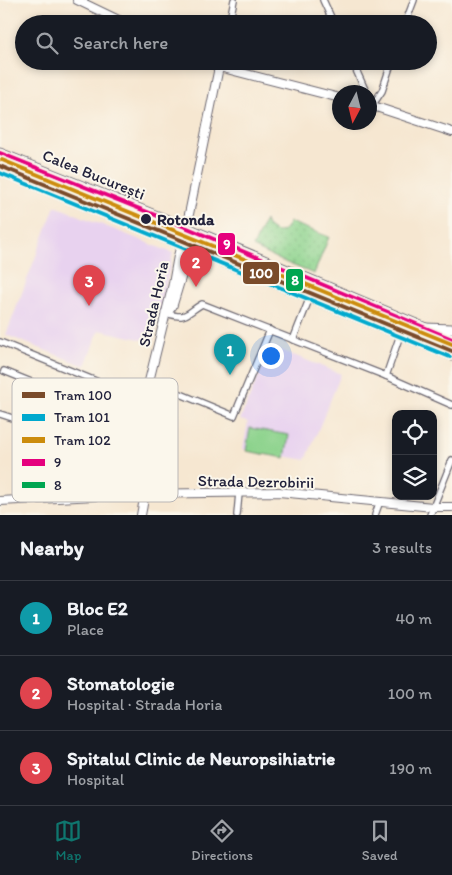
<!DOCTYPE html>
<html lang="en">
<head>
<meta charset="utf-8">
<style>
  body { margin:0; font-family:Itim,sans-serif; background:#20242c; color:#f1f3f6 }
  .controls { position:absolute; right:15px; bottom:15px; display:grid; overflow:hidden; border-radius:10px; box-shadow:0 2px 8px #0003 }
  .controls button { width:45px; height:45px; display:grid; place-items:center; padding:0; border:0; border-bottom:1px solid #363941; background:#171b24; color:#f1f3f6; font:25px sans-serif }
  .compass { position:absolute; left:332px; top:85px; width:45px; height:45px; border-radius:50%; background:#171b24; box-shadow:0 2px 8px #0003; rotate:187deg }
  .you { position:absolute; left:270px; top:355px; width:18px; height:18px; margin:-12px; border:4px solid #fff; border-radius:50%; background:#1a73e8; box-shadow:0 0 0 8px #1a73e833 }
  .badge { display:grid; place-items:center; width:32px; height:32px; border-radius:50%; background:#0f766e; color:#fff; font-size:16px; font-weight:700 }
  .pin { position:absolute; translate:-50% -41px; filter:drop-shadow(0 1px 2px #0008) }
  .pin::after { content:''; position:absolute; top:26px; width:18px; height:15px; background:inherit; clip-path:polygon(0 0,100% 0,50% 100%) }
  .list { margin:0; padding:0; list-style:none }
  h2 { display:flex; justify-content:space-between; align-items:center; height:65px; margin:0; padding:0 20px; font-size:21px }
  h2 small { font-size:16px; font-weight:400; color:#9ea1a6 }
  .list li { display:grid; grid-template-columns:32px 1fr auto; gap:15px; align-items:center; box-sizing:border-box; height:75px; padding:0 20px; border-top:1px solid #363941 }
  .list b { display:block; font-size:19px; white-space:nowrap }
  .list p { margin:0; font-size:16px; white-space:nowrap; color:#9ea1a6 }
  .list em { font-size:16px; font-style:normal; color:#9ea1a6 }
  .icon { flex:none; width:28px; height:28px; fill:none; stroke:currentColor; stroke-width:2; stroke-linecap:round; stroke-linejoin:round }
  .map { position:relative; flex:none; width:452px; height:515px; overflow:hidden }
  .search { position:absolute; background:#171b24; box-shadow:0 2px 8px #0003; left:15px; right:15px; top:15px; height:55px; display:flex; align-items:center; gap:12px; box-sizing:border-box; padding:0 18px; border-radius:28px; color:#9ea1a6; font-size:19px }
  .sheet { height:290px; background:#171b24 }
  nav { display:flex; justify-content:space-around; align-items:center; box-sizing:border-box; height:70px; border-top:1px solid #363941; background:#171b24; font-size:14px; color:#9ea1a6 }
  nav a { display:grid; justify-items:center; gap:2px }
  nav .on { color:#0f766e }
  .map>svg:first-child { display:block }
</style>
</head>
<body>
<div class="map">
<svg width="452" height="515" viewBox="0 0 452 515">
  <defs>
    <pattern id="grass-tufts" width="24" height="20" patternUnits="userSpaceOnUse" patternTransform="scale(1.25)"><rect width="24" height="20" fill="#8dd38d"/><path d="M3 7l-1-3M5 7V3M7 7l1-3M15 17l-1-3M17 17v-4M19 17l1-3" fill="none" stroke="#79b57b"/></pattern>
    <pattern id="park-dots" width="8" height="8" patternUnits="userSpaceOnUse" patternTransform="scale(1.25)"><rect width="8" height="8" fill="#8dd38d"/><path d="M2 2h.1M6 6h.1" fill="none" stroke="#79b57b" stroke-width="1.8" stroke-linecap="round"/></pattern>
  </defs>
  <rect width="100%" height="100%" fill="#fbf7ec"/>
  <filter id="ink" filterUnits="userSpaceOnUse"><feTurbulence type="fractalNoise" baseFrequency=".02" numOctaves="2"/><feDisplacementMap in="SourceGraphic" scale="10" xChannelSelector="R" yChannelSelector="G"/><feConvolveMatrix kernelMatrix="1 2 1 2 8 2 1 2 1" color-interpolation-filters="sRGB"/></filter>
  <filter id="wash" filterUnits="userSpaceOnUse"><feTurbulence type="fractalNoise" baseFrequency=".0096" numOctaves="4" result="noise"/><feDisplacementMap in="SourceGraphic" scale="20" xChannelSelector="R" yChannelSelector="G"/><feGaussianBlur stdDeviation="1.12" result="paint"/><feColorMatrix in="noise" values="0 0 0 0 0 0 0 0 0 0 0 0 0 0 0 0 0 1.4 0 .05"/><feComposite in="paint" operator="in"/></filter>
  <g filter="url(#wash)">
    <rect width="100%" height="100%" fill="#f6e7d1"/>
    <g fill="#e8d2ef">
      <polygon points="55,206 173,253 153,342 99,330 85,366 6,335"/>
      <polygon points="271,346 341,374 306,460 243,449 248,422 240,420"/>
    </g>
    <g fill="url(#grass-tufts)" stroke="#587a64">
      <polygon points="0,160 163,226 161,230 0,164"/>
      <polygon points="200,242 381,316 380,320 199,245"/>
    </g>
    <path fill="url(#park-dots)" stroke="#587a64" d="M265,220L267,226C277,235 283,234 290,222L329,237L314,274L282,261L253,247Z"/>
    <polygon fill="#8dd38d" stroke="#587a64" points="250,428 289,435 285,458 246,451"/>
  </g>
  <g filter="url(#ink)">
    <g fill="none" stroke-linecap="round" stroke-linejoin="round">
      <g stroke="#6c6770" stroke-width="8">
        <g id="minor">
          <polyline points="323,0 334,24"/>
          <polyline points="229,24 234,0"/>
          <polyline points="405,24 414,0"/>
          <polyline points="352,61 366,92"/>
          <polyline points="372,106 382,91 392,61"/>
          <path d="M166,313C187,320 185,314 202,304L386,376L452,405"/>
          <polyline points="293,340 310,297"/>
          <polyline points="0,342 145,401"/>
          <polyline points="4,371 103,411 117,410 145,401"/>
          <polyline points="386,376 400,335"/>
          <polyline points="149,381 234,416 270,330"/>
          <polyline points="0,414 28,423"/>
          <polyline points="60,498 66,459 87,446 103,411"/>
          <polyline points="237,515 239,493"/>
          <polyline points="375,515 380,501"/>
          <polyline points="430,515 452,460"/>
        </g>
      </g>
      <g stroke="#6c6770" stroke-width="10">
        <g id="tertiary">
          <polyline points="77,0 127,24"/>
          <polyline points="206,61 219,67 340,98"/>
          <polyline points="370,105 452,132"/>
          <polyline points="0,501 134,494 279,492 433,507 452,507"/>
          <path d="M141,515C144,500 147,485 143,470C141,459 134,450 135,438L173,284L178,256L188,219L219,67"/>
        </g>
      </g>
      <g stroke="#6c6770" stroke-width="11">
        <g id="secondary">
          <polyline points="0,153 185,227 452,339"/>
          <polyline points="0,171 452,356"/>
          <polyline points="166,313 172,306 185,263 190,258 206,256"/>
          <polyline points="400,335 425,328 452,329"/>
        </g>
      </g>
      <use href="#minor" stroke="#fff" stroke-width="5.5"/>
      <use href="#tertiary" stroke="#fff" stroke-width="8"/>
      <use href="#secondary" stroke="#fff" stroke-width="9"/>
      <g stroke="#fbf7ec" stroke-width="8">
        <polyline id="bus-1" points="0,153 185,227 452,339"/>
      </g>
      <g stroke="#fbf7ec" stroke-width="8">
        <polyline id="bus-2" points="0,160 183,233 450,345"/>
      </g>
      <use href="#bus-1" stroke="#e5007d" stroke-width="4"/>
      <use href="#bus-2" stroke="#00a651" stroke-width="4"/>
      <g stroke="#fbf7ec" stroke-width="8">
        <polyline id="tram-1" points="0,166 452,351"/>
      </g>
      <g stroke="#fbf7ec" stroke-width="8">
        <polyline id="tram-2" points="0,173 450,357"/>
      </g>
      <g stroke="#fbf7ec" stroke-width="8">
        <polyline id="tram-3" points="2,160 452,344"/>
      </g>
      <use href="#tram-1" stroke="#7a4b2a" stroke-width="4"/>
      <use href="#tram-2" stroke="#00a9ce" stroke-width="4"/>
      <use href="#tram-3" stroke="#cc8c0c" stroke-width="4"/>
    </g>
  </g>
  <circle fill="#22223b" stroke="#fbf7ec" stroke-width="2" cx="146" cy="219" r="6"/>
  <g text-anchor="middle" stroke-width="4" stroke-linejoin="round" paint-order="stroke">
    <g font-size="16" fill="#22223b" stroke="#fbf7ec">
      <text transform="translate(94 174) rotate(22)" y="6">Calea București</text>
      <text transform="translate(153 304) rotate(-77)" y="6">Strada Horia</text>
      <text transform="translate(256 481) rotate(1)" y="6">Strada Dezrobirii</text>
    </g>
    <g font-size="16" font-weight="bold" fill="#22223b" stroke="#fbf7ec" text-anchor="start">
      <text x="157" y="225">Rotonda</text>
    </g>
  </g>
  <rect x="12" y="378" width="166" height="124" rx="8" fill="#fbf7ec" stroke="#bab7b7" stroke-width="1"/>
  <rect x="22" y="392" width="23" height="6" fill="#7a4b2a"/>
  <rect x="22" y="414" width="23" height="7" fill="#00a9ce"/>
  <rect x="22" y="437" width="23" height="6" fill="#cc8c0c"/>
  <rect x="22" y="459" width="23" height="7" fill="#e5007d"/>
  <rect x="22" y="482" width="23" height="6" fill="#00a651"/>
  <g font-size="14" fill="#22223b">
    <text x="54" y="400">Tram 100</text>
    <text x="54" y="422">Tram 101</text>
    <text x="54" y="445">Tram 102</text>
    <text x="54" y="467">9</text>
    <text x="54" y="490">8</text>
  </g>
  <g stroke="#fbf7ec" stroke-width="2">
    <rect x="217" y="232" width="19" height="24" rx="5" fill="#e5007d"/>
    <rect x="242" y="261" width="38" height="24" rx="5" fill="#7a4b2a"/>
    <rect x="285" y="268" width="19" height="24" rx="5" fill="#00a651"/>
  </g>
  <g font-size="14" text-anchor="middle" font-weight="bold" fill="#fff">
    <text x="227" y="249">9</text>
    <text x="261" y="278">100</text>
    <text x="295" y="285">8</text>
  </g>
</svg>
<div class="controls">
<button><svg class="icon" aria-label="locate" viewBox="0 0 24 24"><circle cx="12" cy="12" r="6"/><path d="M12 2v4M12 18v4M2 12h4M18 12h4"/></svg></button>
<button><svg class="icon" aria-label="layers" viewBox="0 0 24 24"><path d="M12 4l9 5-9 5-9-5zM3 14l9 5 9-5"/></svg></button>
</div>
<svg class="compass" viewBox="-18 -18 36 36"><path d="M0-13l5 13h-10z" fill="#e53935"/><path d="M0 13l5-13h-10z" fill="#9ea1a6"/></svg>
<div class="you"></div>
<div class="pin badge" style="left:230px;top:375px;background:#0f9aa8">1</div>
<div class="pin badge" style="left:196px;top:287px;background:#e0444e">2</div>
<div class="pin badge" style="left:89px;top:306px;background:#e0444e">3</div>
<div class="search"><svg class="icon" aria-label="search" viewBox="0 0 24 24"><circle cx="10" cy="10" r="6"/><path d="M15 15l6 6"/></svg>Search here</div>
</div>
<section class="sheet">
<h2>Nearby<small>3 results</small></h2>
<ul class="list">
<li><span class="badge" style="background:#0f9aa8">1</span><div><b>Bloc E2</b><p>Place</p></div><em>40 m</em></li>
<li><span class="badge" style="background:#e0444e">2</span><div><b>Stomatologie</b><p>Hospital · Strada Horia</p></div><em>100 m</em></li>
<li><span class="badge" style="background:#e0444e">3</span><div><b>Spitalul Clinic de Neuropsihiatrie</b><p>Hospital</p></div><em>190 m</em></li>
</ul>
</section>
<nav>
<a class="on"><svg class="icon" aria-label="map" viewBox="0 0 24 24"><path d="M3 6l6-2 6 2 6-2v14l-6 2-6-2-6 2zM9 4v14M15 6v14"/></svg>Map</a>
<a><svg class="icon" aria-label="directions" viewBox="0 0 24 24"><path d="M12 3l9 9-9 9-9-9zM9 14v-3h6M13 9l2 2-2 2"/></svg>Directions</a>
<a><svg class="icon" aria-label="saved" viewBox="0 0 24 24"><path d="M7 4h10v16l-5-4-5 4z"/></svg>Saved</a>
</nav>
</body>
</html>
